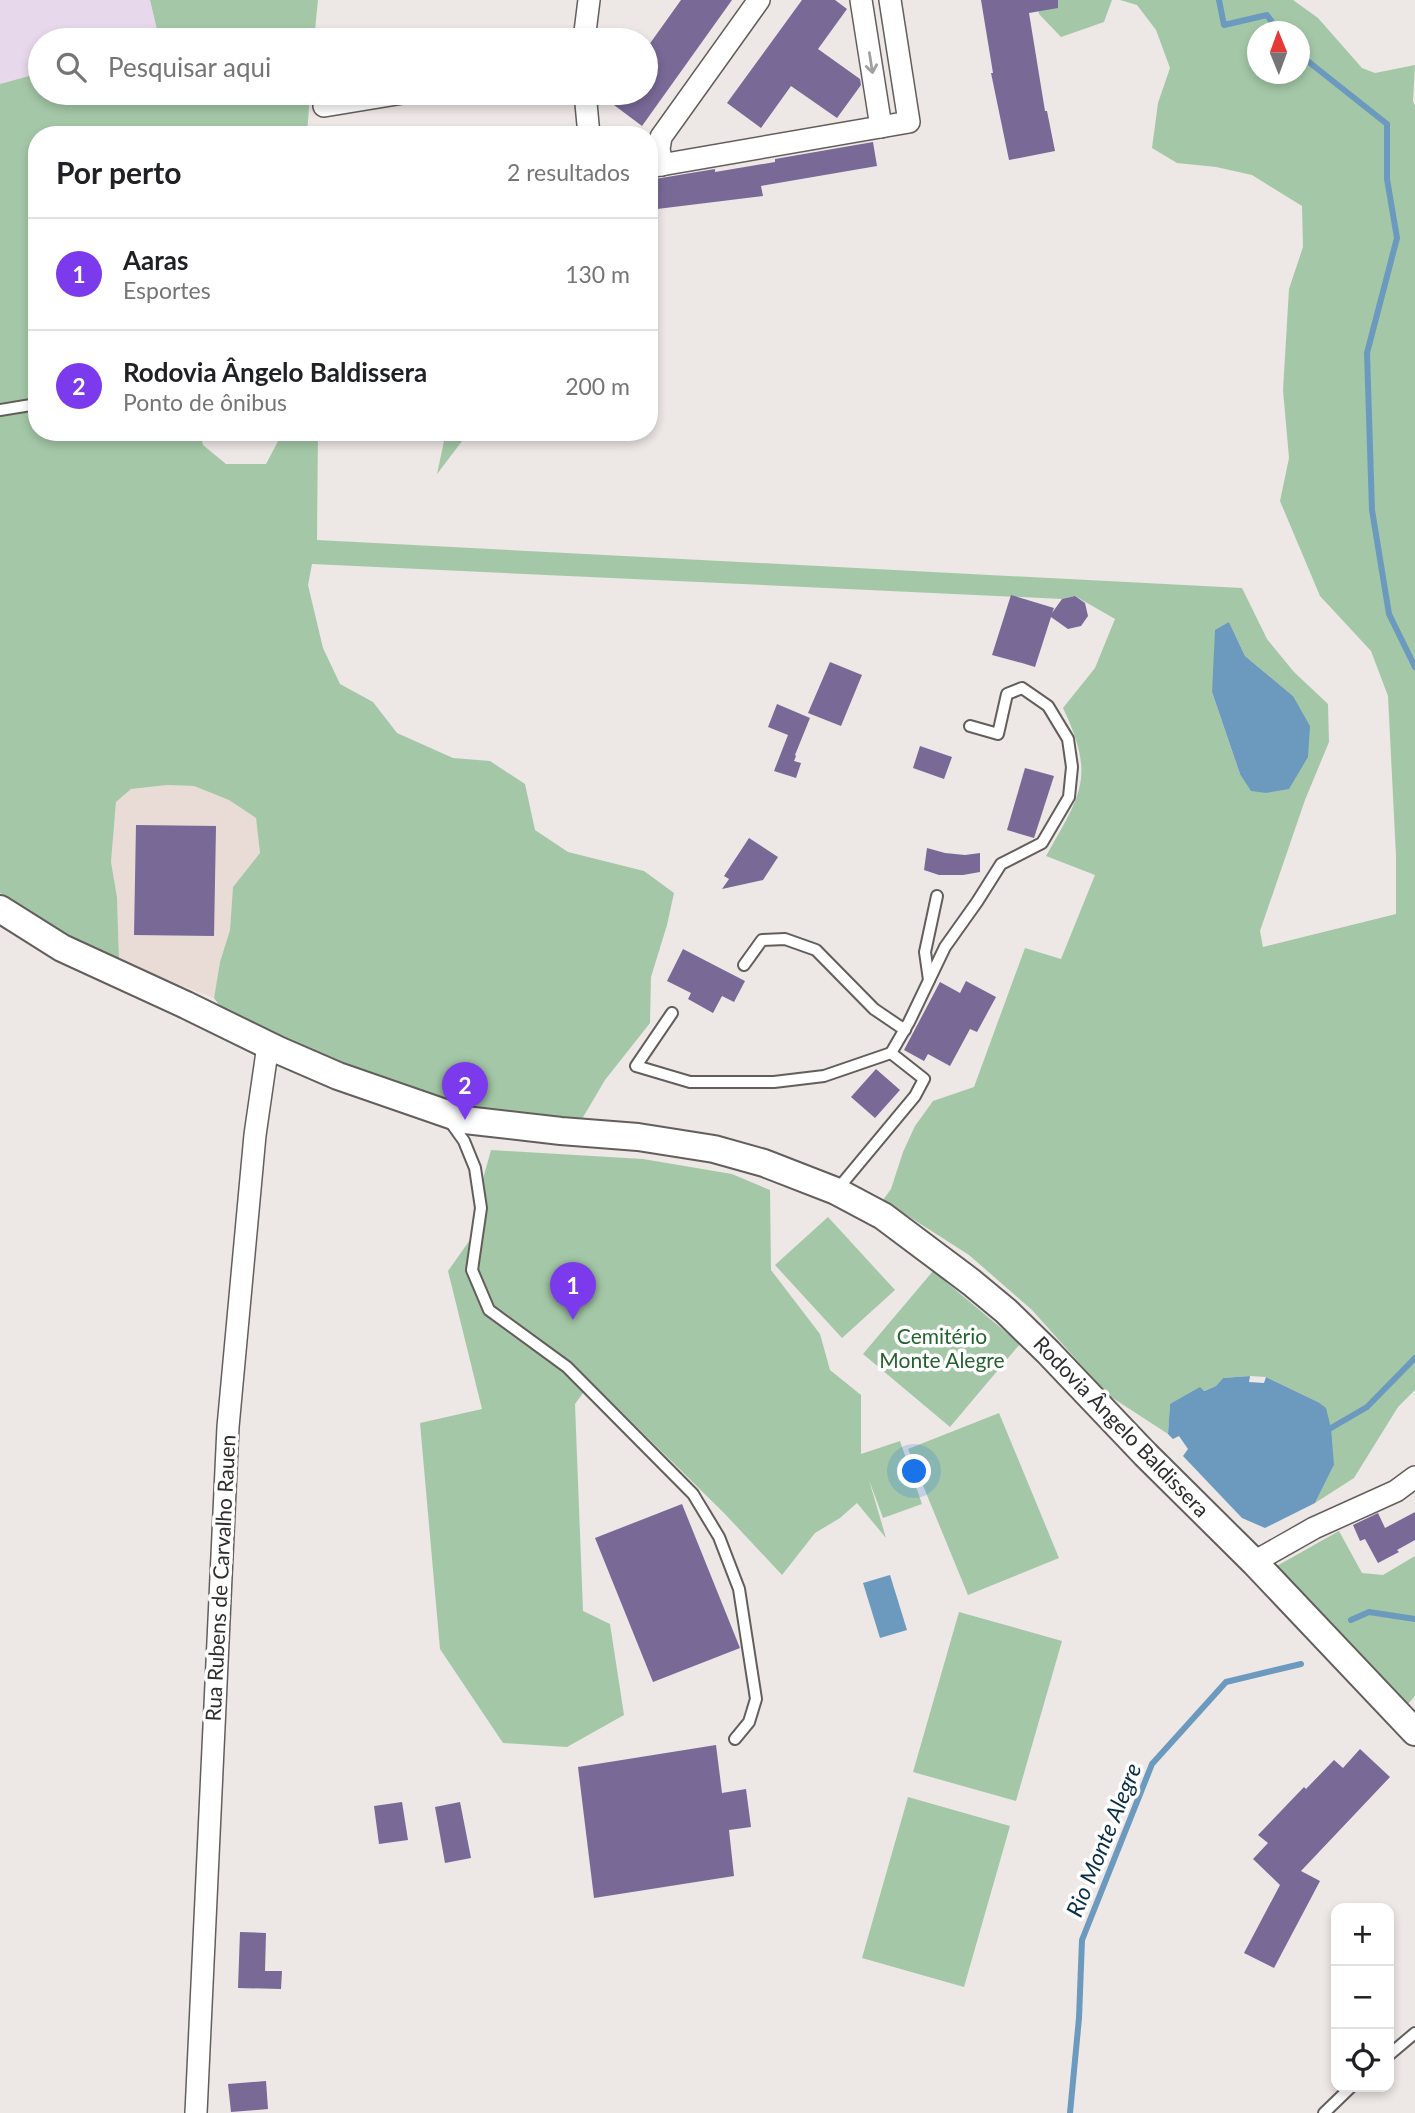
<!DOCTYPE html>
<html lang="pt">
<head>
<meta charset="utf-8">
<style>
  body { margin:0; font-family:Lato,sans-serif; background:#f6f6f6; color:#202124 }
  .controls { position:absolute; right:21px; bottom:21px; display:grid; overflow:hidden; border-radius:14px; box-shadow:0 4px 10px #0003 }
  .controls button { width:63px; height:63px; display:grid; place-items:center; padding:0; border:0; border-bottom:2px solid #e0e0e0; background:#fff; color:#202124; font:35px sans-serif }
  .compass { position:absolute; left:1247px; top:21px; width:63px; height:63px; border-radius:50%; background:#fff; box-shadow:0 4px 10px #0003; rotate:359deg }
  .you { position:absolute; left:915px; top:1472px; width:24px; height:24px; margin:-18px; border:5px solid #fff; border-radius:50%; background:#1a73e8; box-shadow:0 0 0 10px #1a73e833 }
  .badge { display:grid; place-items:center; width:46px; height:46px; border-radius:50%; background:#7c3aed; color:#fff; font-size:23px; font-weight:700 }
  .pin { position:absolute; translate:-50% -58px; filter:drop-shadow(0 2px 4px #0008) }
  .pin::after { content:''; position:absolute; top:37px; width:24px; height:21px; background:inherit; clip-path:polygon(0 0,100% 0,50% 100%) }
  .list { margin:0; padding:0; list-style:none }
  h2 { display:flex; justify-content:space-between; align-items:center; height:91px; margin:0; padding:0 28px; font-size:30px }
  h2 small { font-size:23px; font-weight:400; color:#757577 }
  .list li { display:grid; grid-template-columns:46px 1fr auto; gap:21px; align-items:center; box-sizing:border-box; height:112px; padding:0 28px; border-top:2px solid #e0e0e0 }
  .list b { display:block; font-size:26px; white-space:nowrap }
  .list p { margin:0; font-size:23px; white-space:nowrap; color:#757577 }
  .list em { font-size:23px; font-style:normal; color:#757577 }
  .icon { flex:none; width:38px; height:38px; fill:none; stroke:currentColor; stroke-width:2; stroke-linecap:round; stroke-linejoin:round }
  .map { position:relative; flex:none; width:1415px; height:2113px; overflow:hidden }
  .search { position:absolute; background:#fff; box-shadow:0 4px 10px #0003; left:28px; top:28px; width:630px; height:77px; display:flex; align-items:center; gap:18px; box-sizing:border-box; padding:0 24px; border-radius:38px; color:#757577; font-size:26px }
  .panel { position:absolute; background:#fff; box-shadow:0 4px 10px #0003; left:28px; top:126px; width:630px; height:315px; border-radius:28px }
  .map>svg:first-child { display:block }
</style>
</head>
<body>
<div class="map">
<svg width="1415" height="2113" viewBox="0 0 1415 2113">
  <rect width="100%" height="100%" fill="#ede7e5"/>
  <polygon fill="#e9dbd5" points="167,785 194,786 229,800 256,818 260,853 233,887 230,930 220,962 214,998 119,961 117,897 111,862 116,802 131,789"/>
  <polygon fill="#e8d8eb" points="0,0 150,0 159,39 153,40 40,40 40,73 0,84"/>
  <g fill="#a4c8a7" fill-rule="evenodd">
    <polygon points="150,0 318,0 314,40 153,40 159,38"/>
    <polygon points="1037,0 1112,0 1104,22 1061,37 1039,14"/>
    <path d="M1120,0H1293L1318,18L1362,68L1375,73L1415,65L1413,101L1415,106V1390L1398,1407L1354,1478L1315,1503L1334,1465L1318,1402L1266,1377L1250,1376L1223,1378L1216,1386L1170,1404L1168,1434L1108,1395L1032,1310L969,1255L883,1200L891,1189L903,1152L915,1126L933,1101L974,1087L1025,948L1061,959L1095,875L1046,856C1081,794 1096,777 1063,708L1095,668L1115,619L1075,596L1062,599L312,564L308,585L323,648L340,684L373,702L397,733L453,758L490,761L525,784L535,830L568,852L644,871L674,893L667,925L651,977L650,1023L605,1080L582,1119L565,1120L466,1106L432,1096L323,1059L223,1010L214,998L220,962L230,930L233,887L260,853L256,818L229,800L194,786L167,785L131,789L116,802L111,862L117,897L119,961L101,955L0,893V84L40,73V93H310L307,135H37V432H200L203,445L226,464H266L283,432H318L317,540L1242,588L1267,639L1294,672L1328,704L1329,742L1305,800L1260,931L1263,947L1396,914V856L1388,696L1371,651L1320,596L1280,501L1289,458L1283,390L1289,289L1303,247L1302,206L1252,175L1216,167L1177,163L1152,148L1158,103L1170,68L1156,30L1137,5ZM1258,32H1300V74H1258ZM1229,622L1245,656L1293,696L1240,774L1212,692L1215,664Z"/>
    <polygon points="446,432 469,432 437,474"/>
    <polygon points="491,1150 643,1159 732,1174 770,1190 771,1270 820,1334 830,1370 861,1395 861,1454 900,1441 922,1504 883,1518 869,1480 886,1538 857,1503 840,1518 815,1533 782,1575 724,1513 591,1382 575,1404 583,1611 610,1624 624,1715 567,1747 503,1743 440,1649 420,1423 482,1409 448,1271 472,1237 476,1204"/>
    <polygon points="828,1217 895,1290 842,1338 775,1265"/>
    <polygon points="933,1271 1020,1344 950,1427 863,1354"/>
    <polygon points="999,1413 1059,1558 968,1595 908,1449"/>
    <polygon points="1339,1531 1362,1573 1383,1575 1415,1556 1415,1696 1406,1706 1275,1567"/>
    <polygon points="959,1612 1062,1641 1016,1801 913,1772"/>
    <polygon points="908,1797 1010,1826 964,1987 862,1958"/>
  </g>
  <g fill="#6c9abe">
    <polygon points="1229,622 1245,656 1293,696 1310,726 1308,757 1289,789 1266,793 1251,791 1240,774 1212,692 1215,630"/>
    <polygon points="1250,1376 1249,1382 1264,1383 1266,1377 1318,1402 1326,1408 1331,1428 1334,1465 1315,1503 1265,1528 1242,1518 1183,1456 1188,1449 1179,1436 1173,1439 1168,1434 1170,1404 1200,1387 1204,1391 1216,1386 1223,1378"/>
    <polygon points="890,1575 907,1630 880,1638 863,1583"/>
  </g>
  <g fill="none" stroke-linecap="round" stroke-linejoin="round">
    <g stroke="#6c9abe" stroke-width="6">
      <polyline points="1219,0 1224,25 1267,15 1279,32"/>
      <polyline points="1300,55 1387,124 1387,179 1397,238 1367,353 1372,510 1389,614 1415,667"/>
      <polyline points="1331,1428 1367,1407 1415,1358"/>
      <polyline points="1351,1620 1369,1612 1415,1619"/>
      <polyline points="1070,2113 1079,2018 1082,1940 1152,1764 1226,1682 1301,1664"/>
    </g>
  </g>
  <g fill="#786997">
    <polygon points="681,0 732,0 642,126 598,93 646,93 646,49"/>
    <polygon points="802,0 835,0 847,9 818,49 860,79 861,85 837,118 791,86 761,128 727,103"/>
    <polygon points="981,0 1058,0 1058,8 1029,13 1045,111 1047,111 1055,151 1009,160 991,73 993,73"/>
    <polygon points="873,142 877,166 761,186 763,196 649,210 649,180 715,169 715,172 775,162 775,159"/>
    <polygon points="1011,595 1054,608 1052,613 1062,599 1075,596 1085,603 1088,616 1081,626 1068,629 1051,617 1035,667 1022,663 992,655"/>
    <polygon points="830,662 862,675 841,726 808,713"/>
    <polygon points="777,704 810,718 795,755 796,756 794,761 801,763 796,778 774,771 788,735 768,727"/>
    <polygon points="920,746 952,757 944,779 913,768"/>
    <polygon points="1025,768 1054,776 1034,838 1007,830"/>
    <polygon points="136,825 216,826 214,936 134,935"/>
    <polygon points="749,838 778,857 763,880 722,889 729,879 724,876"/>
    <polygon points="927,848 945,853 965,855 980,853 980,872 963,875 939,875 924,870"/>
    <polygon points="683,949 745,981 734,1002 722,996 713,1013 688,999 691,993 667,981"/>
    <polygon points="966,981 996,997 977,1032 970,1029 950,1066 928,1054 924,1061 904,1050 940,982 960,993"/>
    <polygon points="876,1069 900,1090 875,1118 851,1097"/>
    <polygon points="682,1504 740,1648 653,1682 595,1538"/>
    <polygon points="1415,1512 1415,1540 1397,1550 1399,1552 1378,1563 1365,1539 1360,1541 1353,1525 1378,1513 1385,1528"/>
    <polygon points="716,1745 722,1793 746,1789 751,1827 729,1830 734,1876 594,1898 578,1767"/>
    <polygon points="1360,1749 1390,1777 1301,1871 1320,1881 1274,1968 1244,1953 1280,1885 1253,1859 1268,1843 1258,1835 1304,1787 1306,1789 1334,1760 1343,1768"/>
    <polygon points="402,1802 408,1840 379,1844 374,1806"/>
    <polygon points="460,1802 471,1858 445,1863 435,1807"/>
    <polygon points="240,1932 266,1933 265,1971 282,1971 281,1989 238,1988"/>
    <polygon points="266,2081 268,2109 231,2112 228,2084"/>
  </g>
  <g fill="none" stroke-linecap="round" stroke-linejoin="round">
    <g stroke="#635e5c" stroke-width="14">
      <g id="service">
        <polyline points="0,410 37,404"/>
        <polyline points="744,965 762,940 785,939 816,950 874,1009 905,1030"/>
        <polyline points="929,980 925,952 937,896"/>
        <polyline points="672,1013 636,1066 690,1082 774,1082 824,1076 891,1053"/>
        <polyline points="449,1120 464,1141 475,1168 481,1208 472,1270 489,1310 567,1367 693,1494 719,1537 739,1589 756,1699 749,1722 735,1739"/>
        <polyline points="836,1191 915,1096 924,1079 891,1053 909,1022 945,947 977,902 1001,864 1042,843 1069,797 1072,767 1068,739 1048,706 1022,688 1007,694 998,734 970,726"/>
        <polyline points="1389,2055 1415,2033"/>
        <polyline points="1324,2113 1351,2087"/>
      </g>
    </g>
    <g stroke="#635e5c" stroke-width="24">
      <g id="minor">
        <polyline points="861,0 881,127"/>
        <polyline points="584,40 589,0"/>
        <polyline points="585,93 589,135"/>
        <polyline points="324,106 403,93"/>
        <polyline points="662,165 659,149 661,137 759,0"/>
        <polyline points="649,167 909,122 890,0"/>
        <polyline points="1254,1562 1314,1528 1396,1491 1415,1477"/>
        <polyline points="196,2113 228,1427 255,1135 268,1045"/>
      </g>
    </g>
    <g stroke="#635e5c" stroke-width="30">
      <polyline id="tertiary" points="0,909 62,948 186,1005 278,1050 338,1076 465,1120 561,1131 638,1137 714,1149 764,1163 836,1191 883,1216 971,1282 1006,1311 1048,1352 1145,1454 1254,1562 1415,1732"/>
    </g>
    <use href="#service" stroke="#fff" stroke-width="10"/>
    <use href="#minor" stroke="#fff" stroke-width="21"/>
    <use href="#tertiary" stroke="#fff" stroke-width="26"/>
  </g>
  <defs><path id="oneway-shaft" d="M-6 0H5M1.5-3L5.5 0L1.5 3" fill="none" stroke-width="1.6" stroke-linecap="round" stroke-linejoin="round" transform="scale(1.75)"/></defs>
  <use stroke="#a1a0a0" href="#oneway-shaft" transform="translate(871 63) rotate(81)"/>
  <g text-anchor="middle" stroke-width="7" stroke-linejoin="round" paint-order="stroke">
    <g font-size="21" fill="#246330" stroke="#fff">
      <text x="942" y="1344">Cemitério<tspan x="942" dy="24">Monte Alegre</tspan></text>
    </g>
    <g font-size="21" fill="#2f2d2c" stroke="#fff">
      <text transform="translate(1121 1427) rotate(46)" y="7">Rodovia Ângelo Baldissera</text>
      <text transform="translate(221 1578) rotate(-87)" y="7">Rua Rubens de Carvalho Rauen</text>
    </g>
    <g font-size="23" font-style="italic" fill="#082e47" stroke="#fff">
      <text transform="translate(1104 1840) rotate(-68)" y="8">Rio Monte Alegre</text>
    </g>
  </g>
</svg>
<div class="controls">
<button>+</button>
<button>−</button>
<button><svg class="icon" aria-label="locate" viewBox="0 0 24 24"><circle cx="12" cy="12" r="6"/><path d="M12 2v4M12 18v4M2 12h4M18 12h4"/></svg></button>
</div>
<svg class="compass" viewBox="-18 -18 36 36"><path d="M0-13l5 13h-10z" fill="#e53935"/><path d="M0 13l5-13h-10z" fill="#757577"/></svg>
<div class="you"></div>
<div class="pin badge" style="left:573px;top:1320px">1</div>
<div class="pin badge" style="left:465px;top:1120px">2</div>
<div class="search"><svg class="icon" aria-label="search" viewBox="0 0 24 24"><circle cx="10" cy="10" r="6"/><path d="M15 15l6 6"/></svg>Pesquisar aqui</div>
<section class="panel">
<h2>Por perto<small>2 resultados</small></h2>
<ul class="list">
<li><span class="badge">1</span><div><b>Aaras</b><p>Esportes</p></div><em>130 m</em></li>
<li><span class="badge">2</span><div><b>Rodovia Ângelo Baldissera</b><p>Ponto de ônibus</p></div><em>200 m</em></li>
</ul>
</section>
</div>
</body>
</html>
